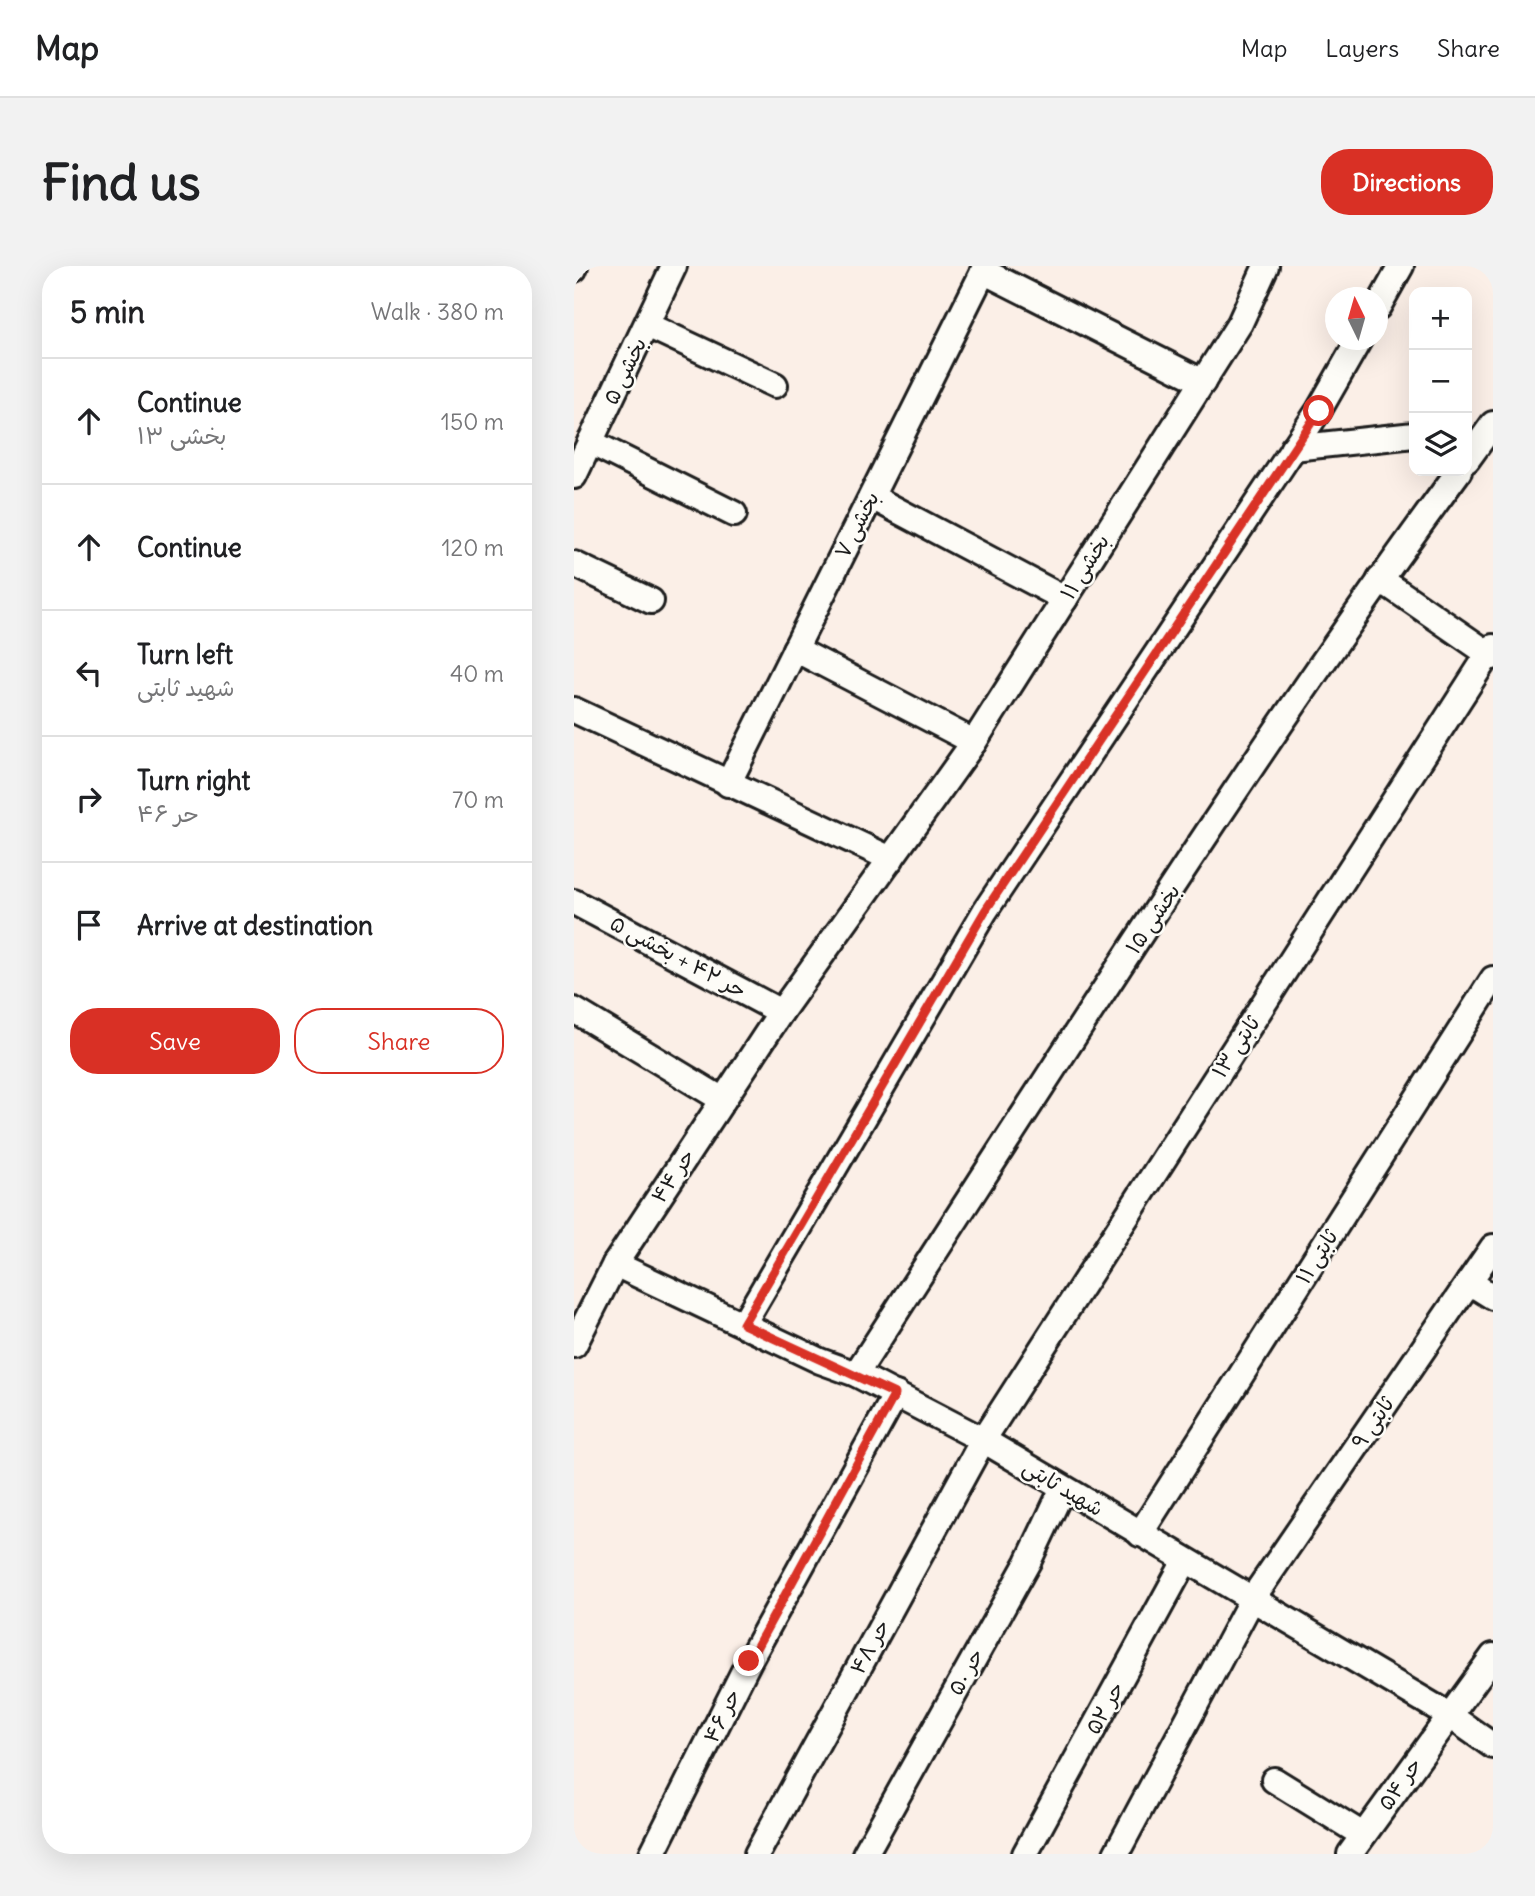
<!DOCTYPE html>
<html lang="en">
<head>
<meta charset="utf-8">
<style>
  body { margin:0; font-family:Delius,"Playpen Sans Arabic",sans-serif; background:#f2f2f2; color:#202124 }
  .controls { position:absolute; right:21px; top:21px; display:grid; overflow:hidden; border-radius:14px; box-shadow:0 7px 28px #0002 }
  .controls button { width:63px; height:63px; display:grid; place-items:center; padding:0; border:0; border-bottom:2px solid #e0e0e0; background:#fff; color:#202124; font:35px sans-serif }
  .compass { position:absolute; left:751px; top:21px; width:63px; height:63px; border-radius:50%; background:#fff; box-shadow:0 7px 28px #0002; rotate:355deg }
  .stop { position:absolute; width:21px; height:21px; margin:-16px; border:5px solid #d93025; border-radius:50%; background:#fff }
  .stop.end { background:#d93025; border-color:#fff; box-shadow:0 2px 7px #0008 }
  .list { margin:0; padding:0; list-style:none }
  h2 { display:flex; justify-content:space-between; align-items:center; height:91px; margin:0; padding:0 28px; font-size:30px }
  h2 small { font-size:23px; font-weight:400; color:#757577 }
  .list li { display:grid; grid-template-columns:46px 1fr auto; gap:21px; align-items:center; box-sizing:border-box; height:126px; padding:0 28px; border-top:2px solid #e0e0e0 }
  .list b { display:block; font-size:26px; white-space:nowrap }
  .list p { margin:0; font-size:23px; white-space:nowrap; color:#757577 }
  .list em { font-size:23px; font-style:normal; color:#757577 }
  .actions { display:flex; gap:14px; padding:21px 28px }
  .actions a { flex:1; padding:16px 0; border:2px solid #d93025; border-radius:28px; text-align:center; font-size:24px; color:#d93025 }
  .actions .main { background:#d93025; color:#fff }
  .icon { flex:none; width:38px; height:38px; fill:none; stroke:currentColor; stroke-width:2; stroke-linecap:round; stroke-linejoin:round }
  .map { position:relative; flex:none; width:919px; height:1588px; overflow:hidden; border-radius:28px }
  header { display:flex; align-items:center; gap:42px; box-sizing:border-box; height:98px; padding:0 35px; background:#fff; border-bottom:2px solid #e0e0e0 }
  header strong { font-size:33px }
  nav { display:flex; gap:38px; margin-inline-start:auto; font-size:24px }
  .intro { display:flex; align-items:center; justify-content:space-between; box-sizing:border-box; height:168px; padding:0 42px }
  h1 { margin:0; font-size:49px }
  .button { padding:18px 32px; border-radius:28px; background:#d93025; color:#fff; font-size:24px; font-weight:700 }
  main { display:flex; gap:42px; padding:0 42px }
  aside { flex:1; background:#fff; border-radius:28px; box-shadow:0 7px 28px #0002 }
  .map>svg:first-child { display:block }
</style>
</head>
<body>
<header>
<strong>Map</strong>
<nav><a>Map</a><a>Layers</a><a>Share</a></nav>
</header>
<div class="intro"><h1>Find us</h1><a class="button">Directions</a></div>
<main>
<aside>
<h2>5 min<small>Walk · 380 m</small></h2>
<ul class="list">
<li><svg class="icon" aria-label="ahead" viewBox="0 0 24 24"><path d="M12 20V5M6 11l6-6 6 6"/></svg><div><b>Continue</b><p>بخشی ۱۳</p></div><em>150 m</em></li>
<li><svg class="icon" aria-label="ahead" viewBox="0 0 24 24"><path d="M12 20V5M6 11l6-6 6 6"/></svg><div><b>Continue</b></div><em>120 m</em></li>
<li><svg class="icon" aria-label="left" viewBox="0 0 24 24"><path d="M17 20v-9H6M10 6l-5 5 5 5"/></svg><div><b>Turn left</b><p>شهید ثابتی</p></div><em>40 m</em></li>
<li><svg class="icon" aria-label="right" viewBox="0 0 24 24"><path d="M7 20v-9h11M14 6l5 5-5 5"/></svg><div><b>Turn right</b><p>حر ۴۶</p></div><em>70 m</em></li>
<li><svg class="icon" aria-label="arrive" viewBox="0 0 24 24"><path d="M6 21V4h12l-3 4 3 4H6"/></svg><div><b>Arrive at destination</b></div></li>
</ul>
<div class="actions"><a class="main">Save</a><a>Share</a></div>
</aside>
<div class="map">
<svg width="919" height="1588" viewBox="0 0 919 1588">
  <rect width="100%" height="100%" fill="#fbefe7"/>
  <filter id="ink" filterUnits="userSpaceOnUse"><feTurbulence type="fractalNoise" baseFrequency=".0143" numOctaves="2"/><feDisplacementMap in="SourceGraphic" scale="14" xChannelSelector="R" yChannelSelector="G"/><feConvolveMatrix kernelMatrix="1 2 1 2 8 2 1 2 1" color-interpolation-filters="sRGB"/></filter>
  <g filter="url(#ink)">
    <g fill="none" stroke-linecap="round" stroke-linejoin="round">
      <g stroke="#1c1c1c" stroke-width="30">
        <g id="minor">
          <polyline points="0,3 1,0"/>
          <polyline points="409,5 629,116"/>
          <polyline points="804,41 827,0"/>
          <polyline points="73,59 201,119"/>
          <polyline points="16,176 160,248"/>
          <polyline points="719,182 840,169"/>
          <polyline points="893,194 919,158"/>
          <polyline points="0,210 100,0"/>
          <polyline points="298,231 491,333"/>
          <polyline points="0,298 77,335"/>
          <polyline points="806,313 919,391"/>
          <polyline points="221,383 400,476"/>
          <polyline points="0,444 317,593"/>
          <polyline points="154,518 412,0"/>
          <polyline points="0,636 207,746"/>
          <polyline points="0,744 149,834"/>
          <polyline points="41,998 246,1095 282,1108 409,1174 875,1449 919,1480"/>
          <polyline points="895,1016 919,1031"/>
          <polyline points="169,1058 411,645 745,144 785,74"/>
          <polyline points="0,1079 41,998 207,746 400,476 666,57 692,0"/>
          <path d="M282,1108C479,805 671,496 885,205"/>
          <polyline points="566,1268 919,713"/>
          <polyline points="700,1514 789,1569"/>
          <polyline points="78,1588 175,1395 322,1128"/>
          <polyline points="183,1588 409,1174 919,381"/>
          <polyline points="291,1588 454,1296 489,1222"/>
          <polyline points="451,1588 611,1295"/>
          <polyline points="542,1588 678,1333 919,981"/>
          <polyline points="776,1588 919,1390"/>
        </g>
      </g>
      <use href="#minor" stroke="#fdfcf7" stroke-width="24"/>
    </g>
  </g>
  <g fill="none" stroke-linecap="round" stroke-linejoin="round" filter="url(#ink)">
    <polyline stroke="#d93025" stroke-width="9" points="175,1395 321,1128 169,1058 411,645 745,145"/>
  </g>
  <g text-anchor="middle" stroke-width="5" stroke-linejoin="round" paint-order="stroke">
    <g font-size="21" fill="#1c1c1c" stroke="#fdfcf7">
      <text transform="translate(51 105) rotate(-64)" y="7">بخشی ۵</text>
      <text transform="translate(283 259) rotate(-63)" y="7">بخشی ۷</text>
      <text transform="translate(511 301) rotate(-58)" y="7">بخشی ۱۱</text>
      <text transform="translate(579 653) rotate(-56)" y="7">بخشی ۱۵</text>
      <text transform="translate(104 691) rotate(28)" y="7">حر ۴۲ + بخشی ۵</text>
      <text transform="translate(662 781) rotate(-57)" y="7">ثابتی ۱۳</text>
      <text transform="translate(99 910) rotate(-56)" y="7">حر ۴۴</text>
      <text transform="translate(743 991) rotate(-58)" y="7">ثابتی ۱۱</text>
      <text transform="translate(799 1157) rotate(-56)" y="7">ثابتی ۹</text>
      <text transform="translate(489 1222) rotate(31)" y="7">شهید ثابتی</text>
      <text transform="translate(296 1381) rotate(-61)" y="7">حر ۴۸</text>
      <text transform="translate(392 1406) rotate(-61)" y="7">حر ۵۰</text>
      <text transform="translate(531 1442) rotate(-61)" y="7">حر ۵۲</text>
      <text transform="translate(148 1450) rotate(-64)" y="7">حر ۴۶</text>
      <text transform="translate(826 1518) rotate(-55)" y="7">حر ۵۴</text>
    </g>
  </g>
</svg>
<div class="controls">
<button>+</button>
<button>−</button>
<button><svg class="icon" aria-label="layers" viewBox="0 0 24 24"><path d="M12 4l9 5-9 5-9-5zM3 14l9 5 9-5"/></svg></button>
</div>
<svg class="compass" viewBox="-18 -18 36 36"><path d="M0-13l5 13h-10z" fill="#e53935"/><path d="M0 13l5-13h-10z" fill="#757577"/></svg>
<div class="stop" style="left:745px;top:145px"></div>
<div class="stop end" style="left:175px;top:1395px"></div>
</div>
</main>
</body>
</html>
